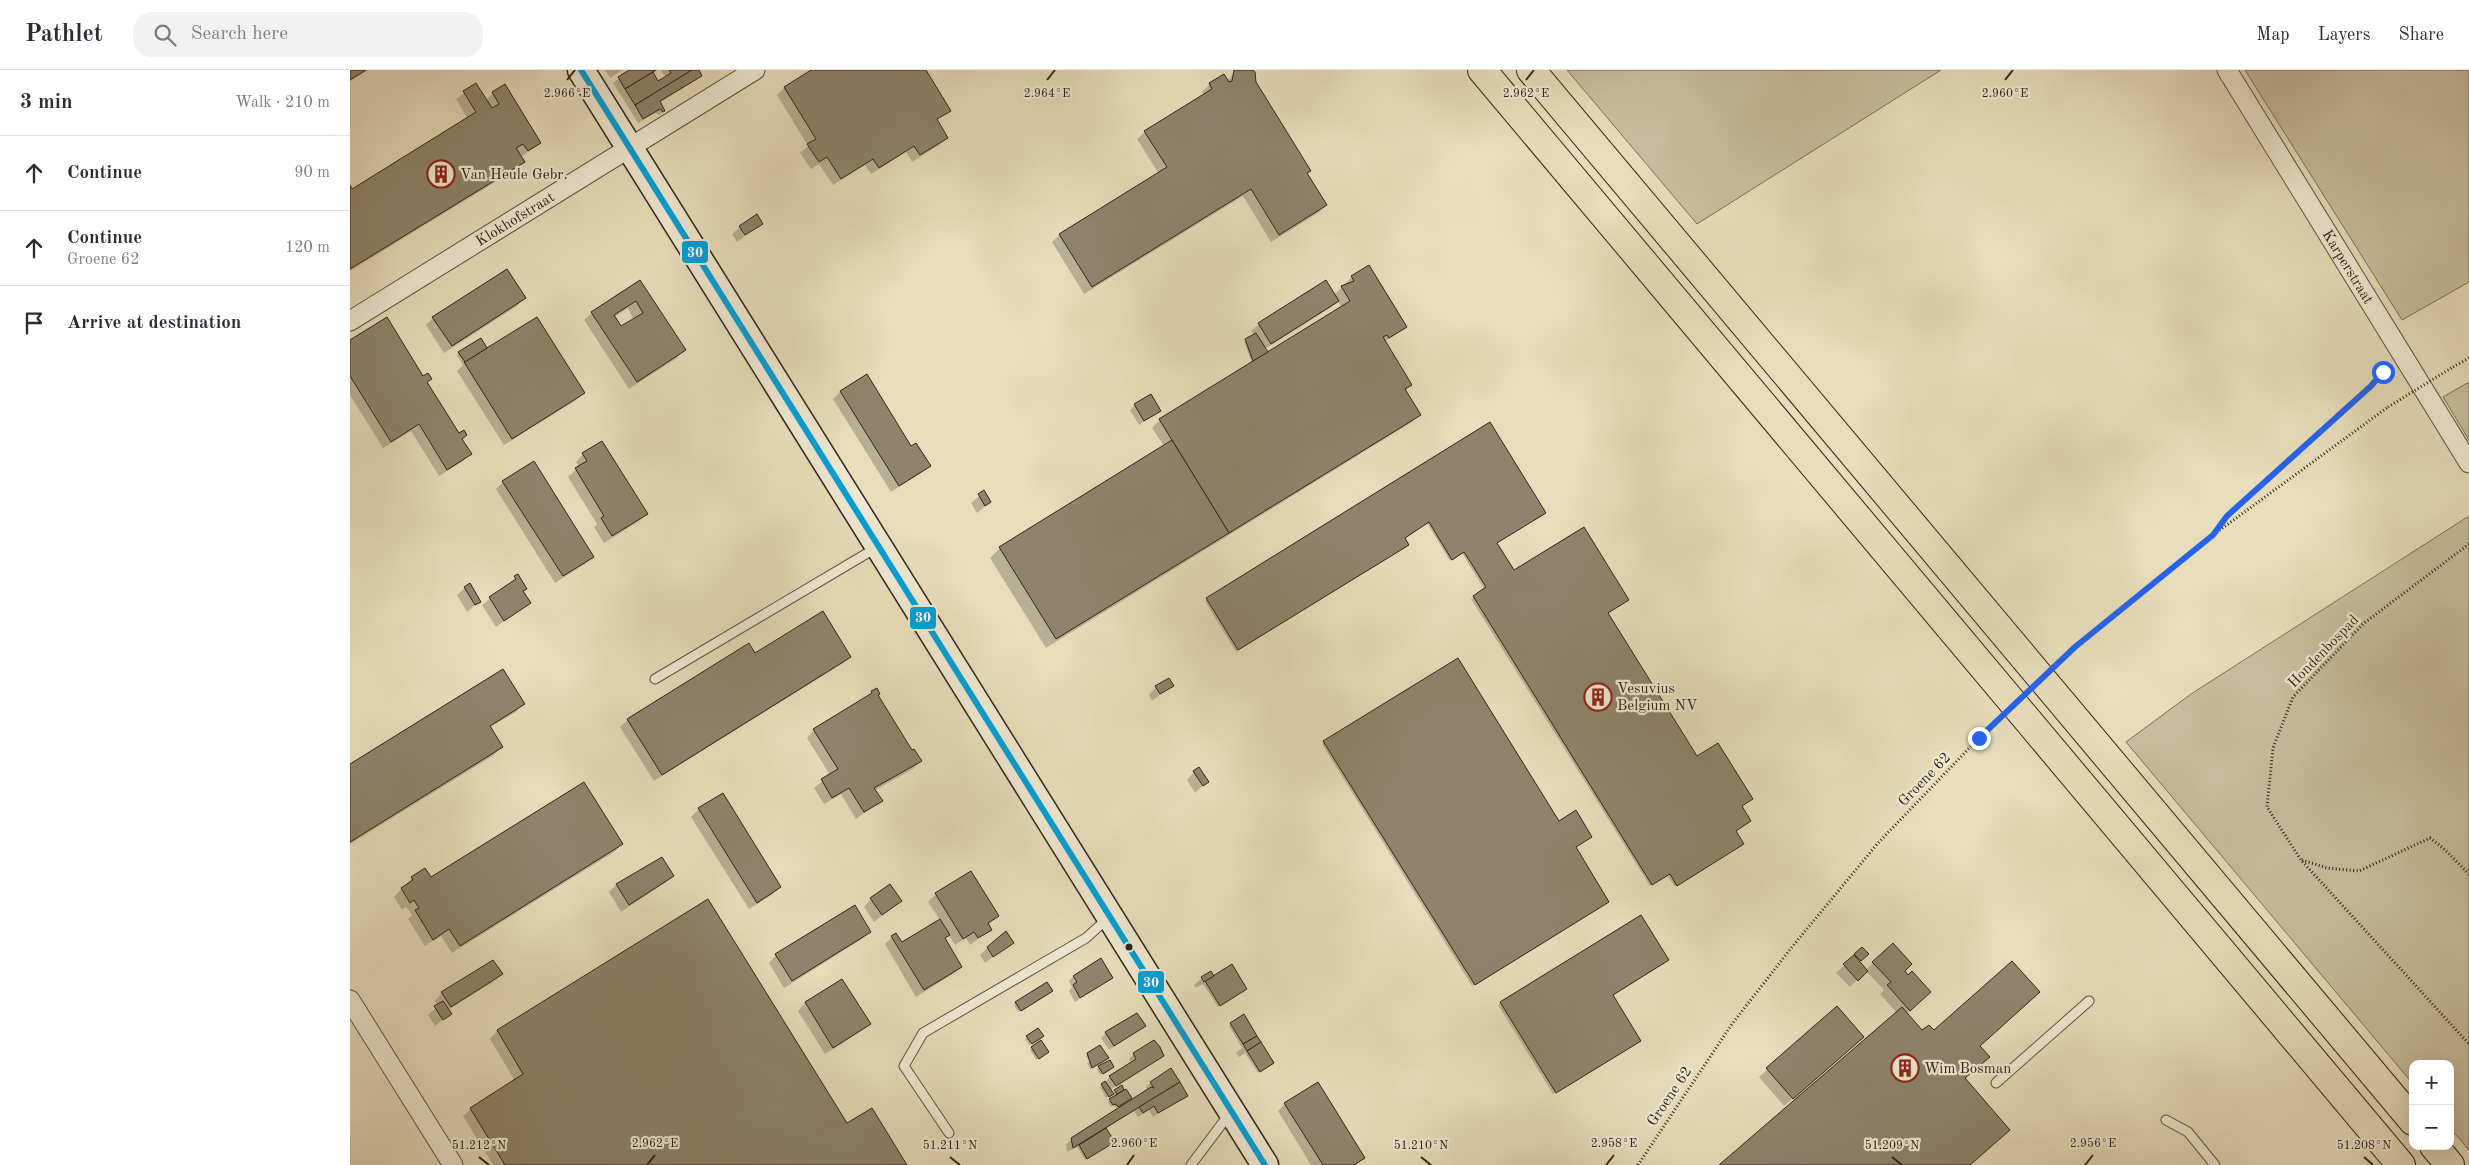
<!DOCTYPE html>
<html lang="en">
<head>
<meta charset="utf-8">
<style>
  body { margin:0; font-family:"Old Standard TT",serif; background:#f2f2f3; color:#2b2b33 }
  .controls { position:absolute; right:15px; bottom:15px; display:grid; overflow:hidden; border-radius:10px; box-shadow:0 5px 20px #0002 }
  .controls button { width:45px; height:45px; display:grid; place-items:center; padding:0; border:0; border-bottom:1px solid #e1e1e2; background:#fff; color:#2b2b33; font:25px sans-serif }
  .stop { position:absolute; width:15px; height:15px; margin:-11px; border:4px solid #2563eb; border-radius:50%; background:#fff }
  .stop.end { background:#2563eb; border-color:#fff; box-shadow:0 1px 5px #0008 }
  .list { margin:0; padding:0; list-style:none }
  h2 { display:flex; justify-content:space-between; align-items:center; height:65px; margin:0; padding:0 20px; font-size:21px }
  h2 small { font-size:16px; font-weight:400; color:#7c7c81 }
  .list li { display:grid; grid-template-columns:32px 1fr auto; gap:15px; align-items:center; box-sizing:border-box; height:75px; padding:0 20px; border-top:1px solid #e1e1e2 }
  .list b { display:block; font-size:19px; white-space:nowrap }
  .list p { margin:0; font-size:16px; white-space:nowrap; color:#7c7c81 }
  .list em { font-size:16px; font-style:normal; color:#7c7c81 }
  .icon { flex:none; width:28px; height:28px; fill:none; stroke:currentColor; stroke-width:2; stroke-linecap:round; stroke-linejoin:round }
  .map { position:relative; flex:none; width:2119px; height:1095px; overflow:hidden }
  header { display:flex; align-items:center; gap:30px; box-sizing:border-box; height:70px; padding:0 25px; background:#fff; border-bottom:1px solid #e1e1e2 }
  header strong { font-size:24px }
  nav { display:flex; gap:28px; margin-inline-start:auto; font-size:18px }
  .search { width:350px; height:45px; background:#f2f2f3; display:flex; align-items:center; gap:12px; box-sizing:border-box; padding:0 18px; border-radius:20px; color:#7c7c81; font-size:19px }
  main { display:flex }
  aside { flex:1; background:#fff }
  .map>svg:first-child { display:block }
</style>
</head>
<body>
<header>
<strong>Pathlet</strong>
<div class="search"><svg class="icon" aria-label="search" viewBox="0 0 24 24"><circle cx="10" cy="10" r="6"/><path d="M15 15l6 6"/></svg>Search here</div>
<nav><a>Map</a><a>Layers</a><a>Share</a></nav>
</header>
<main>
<aside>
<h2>3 min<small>Walk · 210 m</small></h2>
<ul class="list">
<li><svg class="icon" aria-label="ahead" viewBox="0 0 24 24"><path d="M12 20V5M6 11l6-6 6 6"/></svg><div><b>Continue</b></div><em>90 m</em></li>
<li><svg class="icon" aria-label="ahead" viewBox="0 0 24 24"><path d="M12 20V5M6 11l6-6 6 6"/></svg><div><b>Continue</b><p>Groene 62</p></div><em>120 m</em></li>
<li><svg class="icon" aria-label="arrive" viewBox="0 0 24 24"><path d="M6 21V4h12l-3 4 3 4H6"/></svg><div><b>Arrive at destination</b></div></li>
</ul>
</aside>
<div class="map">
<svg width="2119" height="1095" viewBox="0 0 2119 1095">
  <rect width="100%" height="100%" fill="#e7ddbb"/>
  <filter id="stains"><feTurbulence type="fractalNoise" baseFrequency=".004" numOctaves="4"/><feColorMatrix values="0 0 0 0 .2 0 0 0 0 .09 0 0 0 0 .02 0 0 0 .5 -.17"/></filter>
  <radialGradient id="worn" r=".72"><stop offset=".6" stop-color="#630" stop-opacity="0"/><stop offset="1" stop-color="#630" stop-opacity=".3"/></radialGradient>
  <g fill="#c8be9f" stroke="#7b715c">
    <polygon points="1217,0 1591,0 1347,154"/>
    <polygon points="1895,0 2119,0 2119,212 2052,250"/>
    <polygon points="2119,312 2119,370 2093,327"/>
    <polygon points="2119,446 2119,1080 2100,1058 2100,994 2063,994 2063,1014 1776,672 1841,624"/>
  </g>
  <g fill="#0003" fill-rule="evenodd">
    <polygon points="0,0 18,0 0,11"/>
    <polygon points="255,0 272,0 260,8"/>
    <polygon points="281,0 307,0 302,3 308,13 316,8 311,0 347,0 351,6 310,33 314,41 309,45 305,43 288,53 263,13"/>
    <polygon points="463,0 574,0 599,40 586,51 597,68 589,75 562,92 556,82 521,104 515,95 483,115 469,94 461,99 450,83 458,76 427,25 435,17"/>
    <polygon points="887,0 901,0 905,12 960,101 956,104 976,135 968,143 921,172 893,126 734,224 702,172 709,165 809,104 787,69 795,62 854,25 852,22 860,14 874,6 877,11"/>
    <polygon points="126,14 136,30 143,23 190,73 171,87 174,92 166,99 0,201 0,118 2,120 118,49 106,29"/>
    <polygon points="411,154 387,172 382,164 390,157"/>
    <path d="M1019,197L1055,257L1035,272L1061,315L1055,321L1069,344L1062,352L696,578L640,488L650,478L814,376L802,358L810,350L902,293L894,272L904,265L901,261L909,254L984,225L1002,207ZM988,231L992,238L918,283L915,279L980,238Z"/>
    <path d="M290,212L334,280L327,288L279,319L234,250L242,243ZM278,238L284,250L271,258L264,247Z"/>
    <polygon points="174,228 167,236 94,283 76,255 83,248"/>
    <polygon points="0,272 80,309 76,313 108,364 116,365 112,370 120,384 113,391 89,406 61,361 33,378 0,325"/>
    <polygon points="136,280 233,323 225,331 154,375 107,301 113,295 107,285 109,283"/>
    <polygon points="516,306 561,378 579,396 571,403 541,422 483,329 490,322"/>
    <polygon points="785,335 810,340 789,355 780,340"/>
    <polygon points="1139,354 1146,473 1164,502 1257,543 1347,688 1390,736 1384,761 1393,774 1325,817 1317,805 1300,816 1121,529 1135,520 1121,498 1112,483 1100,491 1077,453 1053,468 1055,477 886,582 855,531"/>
    <polygon points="233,384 296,443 289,451 254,473 244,457 247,454 218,407 229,397 226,392"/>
    <polygon points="153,412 242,486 235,494 205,513 146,419"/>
    <polygon points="634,422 640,432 627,443 621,433"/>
    <polygon points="167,506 176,519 172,522 180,533 146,557 132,535 158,516"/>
    <polygon points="115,518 129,532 117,542 107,525"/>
    <polygon points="500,587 492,594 304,711 270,657 278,650"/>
    <polygon points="823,615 802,631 799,625 806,617"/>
    <polygon points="522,622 527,625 562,681 571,691 563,699 524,721 531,731 506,749 491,724 474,734 464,718 480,705 457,668 464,660 516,629"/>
    <polygon points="173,634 166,642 139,658 151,677 144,685 0,774 0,696"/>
    <polygon points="974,672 1209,753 1256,833 1122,916 972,674"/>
    <polygon points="844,702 857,712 845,723 837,710"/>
    <polygon points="349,739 430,817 422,825 399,839 341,747"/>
    <polygon points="272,774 264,782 102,883 91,866 75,876 58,849 62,845 56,837 52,840 44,827 62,808 75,800 80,809"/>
    <polygon points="621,802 648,846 638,855 641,859 620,875 616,868 605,875 598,864 594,869 611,897 603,904 566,927 535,874 542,867 552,874 590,850 578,832 586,824"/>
    <polygon points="323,806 315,813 271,842 259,822 266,815"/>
    <polygon points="521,829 550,831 524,852 514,837"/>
    <polygon points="358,831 497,1055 556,1095 143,1095 113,1046 121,1039 165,1011 140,969 147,961"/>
    <polygon points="1291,846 1262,925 1287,972 1203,1024 1148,935"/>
    <polygon points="520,861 512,869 434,918 419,893 426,885"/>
    <polygon points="648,868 662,872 635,893 630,885"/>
    <polygon points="1512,879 1517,884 1509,892 1516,900 1523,893 1553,901 1572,930 1556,944 1572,961 1584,962 1629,976 1630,994 1614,1009 1619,1095 1371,1095 1547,943 1530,924 1534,920 1516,901 1500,917 1486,903"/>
    <polygon points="151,904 143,912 98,940 100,944 85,956 78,945 88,936 85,931 92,923"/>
    <polygon points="862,905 894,921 868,937 853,914 846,918 844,915 852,908"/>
    <polygon points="723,907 761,907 725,932 719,921 722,917 719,911"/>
    <polygon points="492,910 519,953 511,961 475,984 448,941 455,933"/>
    <polygon points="699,923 668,942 664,935 666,933"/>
    <polygon points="1487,938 1504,975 1434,1036 1409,1007"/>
    <polygon points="881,954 920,995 908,1003 895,983 889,987 886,983 892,978 879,956"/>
    <polygon points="794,956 759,980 751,968 756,963"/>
    <polygon points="677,967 690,968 679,975 675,969"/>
    <polygon points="682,978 695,984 686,990 680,980"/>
    <polygon points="738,984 755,989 740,999 737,993 739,991 736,986"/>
    <polygon points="784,984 812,986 760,1020 760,1025 756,1028 750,1017 760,1007 782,994 779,989"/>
    <polygon points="759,991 763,997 750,1005 747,999"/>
    <polygon points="801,1012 837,1026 803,1047 799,1040 788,1047 784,1041 755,1059 761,1074 735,1090 727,1077 717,1082 716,1074 722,1069 798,1021 796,1017"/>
    <polygon points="771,1017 780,1028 766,1038 764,1035 761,1037 758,1032 766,1027 763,1023"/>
    <polygon points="935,1034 1014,1087 1006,1095 961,1095 928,1041"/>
  </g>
  <g fill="#8e846d" stroke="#2e2419" fill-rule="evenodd">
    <polygon points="0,0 16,0 0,10"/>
    <polygon points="279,0 306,0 275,19 268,7"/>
    <polygon points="319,0 342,0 285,35 275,19 303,2 308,11 321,3"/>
    <polygon points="342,0 349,0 352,6 310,31 315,41 313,42 310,39 293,49 285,35"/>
    <polygon points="461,0 576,0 601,41 587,49 598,68 570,85 564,76 529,98 523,89 491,109 477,87 469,92 457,74 466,69 434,17"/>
    <polygon points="884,0 903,0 905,2 906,12 961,101 957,103 977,135 929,165 901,119 742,217 709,164 817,97 794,61 862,19 859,13 874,4 879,12 882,11"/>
    <polygon points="126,13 142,38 149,34 142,22 155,14 191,73 178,81 173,74 166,78 175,92 0,199 0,115 2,119 126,42 113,21"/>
    <polygon points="407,144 413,154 395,165 389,156"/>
    <polygon points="1019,195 1057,257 1039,268 1037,265 1033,267 1062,315 1055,319 1071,345 879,463 809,349 1000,231 991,216 1004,211 1001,206"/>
    <polygon points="157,199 176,228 102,276 82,247"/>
    <path d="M290,210L336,280L287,312L241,242ZM286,231L293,243L271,256L264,245Z"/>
    <polygon points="976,210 989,231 921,274 908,253"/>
    <polygon points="37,247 73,306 78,303 82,309 77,312 109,363 114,360 117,365 112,369 122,384 97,400 69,354 41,372 0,306 0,270"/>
    <polygon points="187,247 235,323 162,369 114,292"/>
    <polygon points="906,263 918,282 903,291 895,269"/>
    <polygon points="131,268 137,278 115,292 108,282"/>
    <polygon points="517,304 561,376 566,373 581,396 549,416 490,321"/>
    <polygon points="801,324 811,341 794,351 784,334"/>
    <polygon points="1140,352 1196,443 1147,473 1164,500 1234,457 1279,530 1258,543 1347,686 1368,673 1403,729 1392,736 1401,751 1386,761 1394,774 1327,816 1320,804 1302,815 1123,526 1136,517 1123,496 1114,482 1102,490 1079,452 1055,468 1059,475 888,580 856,528"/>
    <polygon points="822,370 879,463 706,569 649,477"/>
    <polygon points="252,371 298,444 262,466 251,448 254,446 225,398 237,391 232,383"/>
    <polygon points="184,391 244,487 213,506 152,411"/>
    <polygon points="634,420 641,432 635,436 628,424"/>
    <polygon points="168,504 177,519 173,521 181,533 154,551 139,527 166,509 164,506"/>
    <polygon points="120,513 131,532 125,535 114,517"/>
    <polygon points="473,541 501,587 312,705 277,649 399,573 405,583"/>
    <polygon points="1108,588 1209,751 1226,740 1242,767 1226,777 1259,832 1125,915 973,671"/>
    <polygon points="153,599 175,634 140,656 153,677 0,772 0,694"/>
    <polygon points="819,608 824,616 810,624 805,616"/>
    <polygon points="527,618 530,624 528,625 562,680 564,679 572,691 524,718 533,731 514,742 499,718 482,728 471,709 488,699 463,659 522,623 521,621"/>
    <polygon points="849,697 859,712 853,716 843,701"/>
    <polygon points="234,712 273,774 110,876 99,859 83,870 65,840 69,838 64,830 60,833 51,818 63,810 61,807 75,798 81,807"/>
    <polygon points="373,723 431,817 407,833 348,738"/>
    <polygon points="312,787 324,806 279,835 266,814"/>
    <polygon points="621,801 649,846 638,853 642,860 628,868 624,862 613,869 585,823"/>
    <polygon points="540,814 552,831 532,845 520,828"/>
    <polygon points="358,829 497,1053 522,1038 557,1095 155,1095 120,1038 173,1004 147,960"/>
    <polygon points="505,835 521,862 442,911 425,884"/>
    <polygon points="1291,845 1319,890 1263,925 1291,971 1206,1023 1150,932"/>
    <polygon points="590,849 600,865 595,868 612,897 574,920 541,866 546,863 552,872"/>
    <polygon points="656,861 664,873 643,887 637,877"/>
    <polygon points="1543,873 1562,894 1555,901 1558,905 1562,901 1581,922 1560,941 1537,915 1541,912 1522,892"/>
    <polygon points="1512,877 1519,884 1511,891 1504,884"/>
    <polygon points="1504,885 1518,901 1508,911 1493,894"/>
    <polygon points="751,888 763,908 730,928 723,915 727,912 723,906"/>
    <polygon points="143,890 153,904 101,937 91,922"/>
    <polygon points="1662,891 1690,922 1630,976 1640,987 1615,1008 1660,1060 1620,1095 1369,1095 1552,937 1572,960 1579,955 1584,960"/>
    <polygon points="882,894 897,919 870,936 855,911"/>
    <polygon points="861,901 864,906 854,912 851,907"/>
    <polygon points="492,909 521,954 483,978 455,932"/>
    <polygon points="697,912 703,921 671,941 665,932"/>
    <polygon points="93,931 102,944 93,950 84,936"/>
    <polygon points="1487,936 1514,967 1443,1029 1416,998"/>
    <polygon points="787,943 796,956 764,976 755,962"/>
    <polygon points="894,944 907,966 893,974 880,953"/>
    <polygon points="688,958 694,966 682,974 676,966"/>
    <polygon points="907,966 911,972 897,981 893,974"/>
    <polygon points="691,970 699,982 689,989 681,977"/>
    <polygon points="804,970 810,977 814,986 766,1016 759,1006 786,989 783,983"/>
    <polygon points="911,972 924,993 910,1002 897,981"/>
    <polygon points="750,975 759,988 742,998 737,983"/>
    <polygon points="760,990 764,997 753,1004 748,996"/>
    <polygon points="821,998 830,1012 723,1078 721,1068 801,1017 804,1018 800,1012"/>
    <polygon points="755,1011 764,1024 759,1027 751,1014"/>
    <polygon points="830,1012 838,1026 808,1043 804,1036 793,1043 789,1037"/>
    <polygon points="968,1012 1015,1088 1004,1095 973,1095 934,1033"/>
    <polygon points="772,1015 774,1020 767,1024 764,1020"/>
    <polygon points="776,1019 782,1028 768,1037 766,1034 763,1035 759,1029"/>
    <polygon points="756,1058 765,1072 737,1089 729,1075"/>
  </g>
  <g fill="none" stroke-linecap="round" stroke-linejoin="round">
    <g stroke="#5c5242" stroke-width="11">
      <g id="lane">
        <polyline points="305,609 526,478"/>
        <polyline points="1646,1013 1739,931"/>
        <polyline points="1816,1050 1838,1062 1865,1095"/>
        <polyline points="599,1063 554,996 573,963 736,868 758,848"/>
        <polyline points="841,1095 880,1043"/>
      </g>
    </g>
    <g stroke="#5c5242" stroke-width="21">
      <g id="street">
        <path id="s1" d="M1877,0L2119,393"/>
        <path id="s2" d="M0,251L405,0"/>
        <polyline points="0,930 103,1095"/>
      </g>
    </g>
    <g stroke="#2e2419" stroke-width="29">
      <polyline id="secondary" points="231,0 915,1095"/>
    </g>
    <g stroke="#2e2419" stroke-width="30">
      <g id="highway">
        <polyline points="1132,0 2051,1095"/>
        <polyline points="1181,0 2063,1051"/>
        <polyline points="2084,1076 2100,1095"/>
      </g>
    </g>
    <g stroke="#2e2419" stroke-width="3" stroke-dasharray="1 2.5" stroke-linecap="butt">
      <polyline points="2103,297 2119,288"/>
      <polyline points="1865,462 1877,446 2021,316 2039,296"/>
      <polyline points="2119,474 2013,554 1943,627 1923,678 1917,737 1951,790 2119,974"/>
      <polyline points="1725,577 1863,465 2038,337"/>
      <polyline points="1952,790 1977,798 2009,801 2080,768 2093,778 2119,804"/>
      <polyline points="1288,1095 1382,954 1442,877 1528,773 1629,668"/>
    </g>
    <use href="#lane" stroke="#efe9d3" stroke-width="9"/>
    <use href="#street" stroke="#efe9d3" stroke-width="19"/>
    <use href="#secondary" stroke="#efe9d3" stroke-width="26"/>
    <use href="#highway" stroke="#e7ddbb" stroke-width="28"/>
    <g stroke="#2e2419" stroke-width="3" stroke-dasharray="1 2.5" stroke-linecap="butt">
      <polyline points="2038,337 2103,297"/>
      <polyline points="1629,668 1725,577"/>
    </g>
    <g stroke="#efe9d3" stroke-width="10">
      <polyline id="bus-1" points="231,0 915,1095"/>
    </g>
    <use href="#bus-1" stroke="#02a0d8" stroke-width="6"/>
  </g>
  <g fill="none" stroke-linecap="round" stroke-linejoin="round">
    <polyline stroke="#2563eb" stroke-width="6" points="1629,668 1725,577 1863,465 1877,446 2021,316 2033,302"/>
  </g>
  <path fill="none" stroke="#2e2419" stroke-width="2" d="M217,10L225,0M697,10L705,0M1176,10L1184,0M1655,10L1663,0M129,1087L139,1095M600,1087L610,1095M1071,1087L1081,1095M1542,1087L1552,1095M2014,1087L2023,1095M297,1095L305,1085M777,1095L784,1085M1256,1095L1264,1085M1735,1095L1743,1085"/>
  <defs>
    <g id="building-ring" transform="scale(1.4375)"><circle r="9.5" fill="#efe9d3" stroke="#8f2418" stroke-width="1.5"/><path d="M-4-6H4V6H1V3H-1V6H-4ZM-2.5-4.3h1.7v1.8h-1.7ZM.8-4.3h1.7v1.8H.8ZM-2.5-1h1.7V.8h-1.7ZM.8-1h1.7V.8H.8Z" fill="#8f2418"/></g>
  </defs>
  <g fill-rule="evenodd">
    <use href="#building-ring" x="91" y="104"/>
    <use href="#building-ring" x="1248" y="627"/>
    <use href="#building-ring" x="1555" y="998"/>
  </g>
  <circle fill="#2e2419" stroke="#efe9d3" stroke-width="2" cx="779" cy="877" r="4.5"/>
  <g text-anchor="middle" stroke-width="4.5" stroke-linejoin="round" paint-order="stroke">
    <g font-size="15" fill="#2e2419" stroke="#efe9d3" text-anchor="start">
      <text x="110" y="109">Van Heule Gebr.</text>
      <text x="1267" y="623">Vesuvius<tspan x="1267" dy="17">Belgium NV</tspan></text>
      <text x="1574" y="1003">Wim Bosman</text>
    </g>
    <g font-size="15" fill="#2e2419" stroke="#efe9d3">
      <text dy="5" stroke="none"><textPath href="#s2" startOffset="194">Klokhofstraat</textPath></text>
      <text dy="5" stroke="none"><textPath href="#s1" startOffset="231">Karperstraat</textPath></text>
      <text transform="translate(1973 581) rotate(-46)" y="5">Hondenbospad</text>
      <text transform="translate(1574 709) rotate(-46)" y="5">Groene 62</text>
      <text transform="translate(1319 1026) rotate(-56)" y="5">Groene 62</text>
    </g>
  </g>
  <g font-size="12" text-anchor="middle" fill="#2e2419" stroke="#efe9d3" stroke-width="4.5" stroke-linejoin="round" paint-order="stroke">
    <text x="217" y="27">2.966°E</text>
    <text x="697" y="27">2.964°E</text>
    <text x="1176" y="27">2.962°E</text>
    <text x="1655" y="27">2.960°E</text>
    <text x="305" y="1077">2.962°E</text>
    <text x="784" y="1077">2.960°E</text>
    <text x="1264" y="1077">2.958°E</text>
    <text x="1743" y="1077">2.956°E</text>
    <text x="129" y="1079">51.212°N</text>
    <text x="600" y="1079">51.211°N</text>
    <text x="1071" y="1079">51.210°N</text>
    <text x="1542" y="1079">51.209°N</text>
    <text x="2014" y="1079">51.208°N</text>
  </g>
  <g stroke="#efe9d3" stroke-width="2">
    <rect x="331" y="170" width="28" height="24" rx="5" fill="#02a0d8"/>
    <rect x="559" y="536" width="28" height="24" rx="5" fill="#02a0d8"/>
    <rect x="787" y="900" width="28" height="24" rx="5" fill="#02a0d8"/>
  </g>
  <g font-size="14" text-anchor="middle" font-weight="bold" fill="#fff">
    <text x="345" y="187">30</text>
    <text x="573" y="552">30</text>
    <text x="801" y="917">30</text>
  </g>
  <rect width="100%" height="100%" filter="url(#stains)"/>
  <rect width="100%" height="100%" fill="url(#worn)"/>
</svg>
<div class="controls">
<button>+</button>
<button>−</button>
</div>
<div class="stop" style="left:2033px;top:302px"></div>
<div class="stop end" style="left:1629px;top:668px"></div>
</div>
</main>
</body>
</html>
